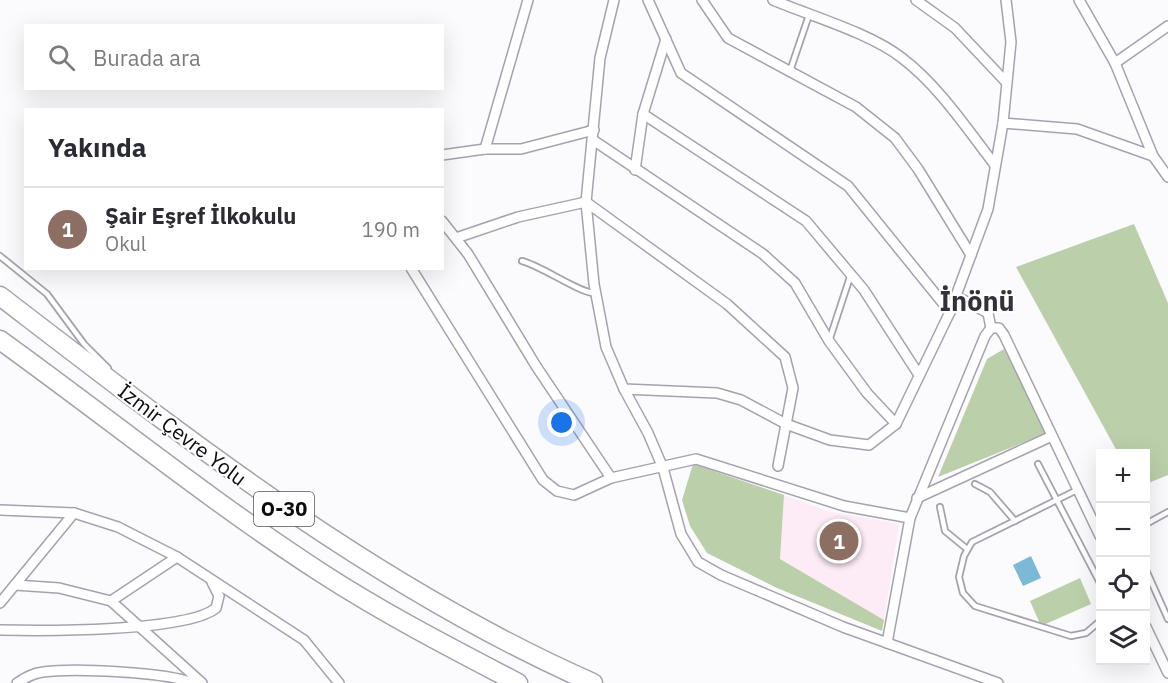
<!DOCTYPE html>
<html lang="tr">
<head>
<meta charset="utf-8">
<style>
  body { margin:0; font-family:"IBM Plex Sans",sans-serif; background:#f2f2f3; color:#2b2b33 }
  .controls { position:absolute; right:18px; bottom:18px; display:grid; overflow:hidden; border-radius:0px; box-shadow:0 6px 24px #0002 }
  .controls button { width:54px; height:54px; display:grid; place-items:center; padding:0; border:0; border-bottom:2px solid #e1e1e2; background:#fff; color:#2b2b33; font:30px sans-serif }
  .you { position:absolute; left:562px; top:423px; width:21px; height:21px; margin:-15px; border:4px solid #fff; border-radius:50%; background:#1a73e8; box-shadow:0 0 0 9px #1a73e833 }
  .badge { display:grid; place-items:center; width:39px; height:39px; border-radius:50%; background:#db2777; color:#fff; font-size:20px; font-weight:700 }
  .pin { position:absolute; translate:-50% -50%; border:3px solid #fff; box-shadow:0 2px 6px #0006 }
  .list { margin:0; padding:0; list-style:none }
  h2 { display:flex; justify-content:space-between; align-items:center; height:78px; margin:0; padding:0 24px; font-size:26px }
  h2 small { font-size:20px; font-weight:400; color:#7c7c81 }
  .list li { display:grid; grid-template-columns:39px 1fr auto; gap:18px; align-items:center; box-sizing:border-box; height:84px; padding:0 24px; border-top:2px solid #e1e1e2 }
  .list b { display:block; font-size:22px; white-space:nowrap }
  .list p { margin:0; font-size:20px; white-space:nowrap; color:#7c7c81 }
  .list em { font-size:20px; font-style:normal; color:#7c7c81 }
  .icon { flex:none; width:33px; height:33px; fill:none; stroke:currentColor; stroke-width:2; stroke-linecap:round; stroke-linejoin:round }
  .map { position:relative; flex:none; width:1168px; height:683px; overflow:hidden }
  .search { position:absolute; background:#fff; box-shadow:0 6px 24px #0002; left:24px; top:24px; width:420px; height:66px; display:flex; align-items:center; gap:15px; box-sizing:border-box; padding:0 21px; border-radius:0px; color:#7c7c81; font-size:22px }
  .panel { position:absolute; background:#fff; box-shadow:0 6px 24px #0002; left:24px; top:108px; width:420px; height:162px; border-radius:0px }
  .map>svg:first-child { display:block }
</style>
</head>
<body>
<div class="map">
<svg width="1168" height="683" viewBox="0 0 1168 683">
  <rect width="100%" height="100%" fill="#fbfafd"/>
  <polygon fill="#fdebf5" points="784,495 827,511 899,524 884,620 780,559"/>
  <g fill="#bccfab">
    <polygon points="1134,224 1168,303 1168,475 1146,484 1146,454 1118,453 1016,267"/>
    <polygon points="1004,349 1047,433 938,477 987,359"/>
    <polygon points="693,464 784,495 780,559 884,620 882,631 777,588 707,553 690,526 682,500"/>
    <polygon points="1080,578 1091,604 1041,626 1030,601"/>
  </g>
  <polygon fill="#7bb9d6" points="1031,556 1041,578 1023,586 1013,565"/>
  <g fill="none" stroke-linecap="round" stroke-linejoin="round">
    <g stroke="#a5a2af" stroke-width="8">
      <g id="service">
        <polyline points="790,71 809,15"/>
        <polyline points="0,256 47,294 84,344 108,368"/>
        <path d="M522,261C542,266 581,294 595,293"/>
        <polyline points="829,341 851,274"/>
        <polyline points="1038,464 1100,583"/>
        <polyline points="975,484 990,492 1015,521"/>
        <polyline points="1077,490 972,542 964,556 959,577 963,593 975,606 1071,636 1086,633 1100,621"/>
        <polyline points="940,507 945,531 967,549"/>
        <polyline points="1146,524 1168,512"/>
        <polyline points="1146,570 1168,619"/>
      </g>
    </g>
    <g stroke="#a5a2af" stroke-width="12">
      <g id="minor">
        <polyline points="614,0 600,58 586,202 594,284 606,347 624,389 717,393 741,400 786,424 830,440 869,445 896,424 950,312 988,209 1003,123 1077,129 1153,156 1168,177"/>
        <polyline points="648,0 681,73 848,186 950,312"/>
        <polyline points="702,0 728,38 856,107 895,138 918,169 971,255"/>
        <path d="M773,0C811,16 870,33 902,58C939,86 967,129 995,165"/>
        <polyline points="916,0 955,28 1006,82"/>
        <polyline points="1079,0 1115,63"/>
        <polyline points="643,114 806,221 864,290 919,375"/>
        <polyline points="1003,123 1011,42 1006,0"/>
        <polyline points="593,140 763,254 795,283 829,341 867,393 896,424"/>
        <polyline points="485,149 528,0"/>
        <polyline points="442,155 485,149 521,149 594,130"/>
        <polyline points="1153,156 1115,63 1168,26"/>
        <polyline points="635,170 643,114 666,39"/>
        <polyline points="442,221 468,254 536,366 611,478"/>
        <polyline points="456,238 518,217 586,202 727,304 785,357 793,388 778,466"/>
        <polyline points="411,268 543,480 557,491 574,495 611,478 696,459 844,506 910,518"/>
        <polyline points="956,296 988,313 991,328"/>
        <polyline points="624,389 648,433 663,468 681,534 698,562 721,575 843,627 998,683"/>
        <polyline points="917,498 1052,436"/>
        <polyline points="0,510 74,513 118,527 177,557 304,640 339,683"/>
        <polyline points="15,585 59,588 111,601 202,683"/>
        <polyline points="111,601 177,557"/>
        <polyline points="0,603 74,513"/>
        <polyline points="1146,627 1168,673"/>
        <path d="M0,630C42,631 187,632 216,608L219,596L212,582"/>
        <polyline points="887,643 910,518 985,336 991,328 999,328 1004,335 1100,536"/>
        <path d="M17,683C25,678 33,673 43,672C74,668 166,672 193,683"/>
      </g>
    </g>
    <g stroke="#a5a2af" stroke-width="21">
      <g id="motorway">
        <path d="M0,296C188,440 375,587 593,683"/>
        <path d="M0,340C107,417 209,500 320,572C383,613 451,648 518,683"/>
      </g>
    </g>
    <use href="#service" stroke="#fff" stroke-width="4.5"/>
    <use href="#minor" stroke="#fff" stroke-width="9"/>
    <use href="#motorway" stroke="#fff" stroke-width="18"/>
  </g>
  <g text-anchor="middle" stroke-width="4.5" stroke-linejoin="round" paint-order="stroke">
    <rect fill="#fff" stroke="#555457" stroke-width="1.5" x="254" y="492" width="60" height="34" rx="4.5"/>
    <g font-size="20" font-weight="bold" fill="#0c0b0f">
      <text x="284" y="516">O-30</text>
    </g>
    <g font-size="21" fill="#0c0b0f" stroke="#fff">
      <text transform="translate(182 435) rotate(37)" y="7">İzmir Çevre Yolu</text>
    </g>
    <g font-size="27" font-weight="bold" fill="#33303b" stroke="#fff">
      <text x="977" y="311">İnönü</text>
    </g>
  </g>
</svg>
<div class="controls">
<button>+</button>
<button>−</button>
<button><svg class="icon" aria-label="locate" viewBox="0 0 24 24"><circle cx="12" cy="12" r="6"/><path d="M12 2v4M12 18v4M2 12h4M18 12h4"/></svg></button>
<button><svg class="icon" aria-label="layers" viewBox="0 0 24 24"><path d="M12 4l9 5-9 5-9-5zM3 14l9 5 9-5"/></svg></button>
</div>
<div class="you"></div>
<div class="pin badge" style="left:839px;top:541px;background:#8d6e63">1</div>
<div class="search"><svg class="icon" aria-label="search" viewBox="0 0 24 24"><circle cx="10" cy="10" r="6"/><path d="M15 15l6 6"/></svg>Burada ara</div>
<section class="panel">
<h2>Yakında<small></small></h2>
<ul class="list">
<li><span class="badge" style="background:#8d6e63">1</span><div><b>Şair Eşref İlkokulu</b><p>Okul</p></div><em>190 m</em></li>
</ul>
</section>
</div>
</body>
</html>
